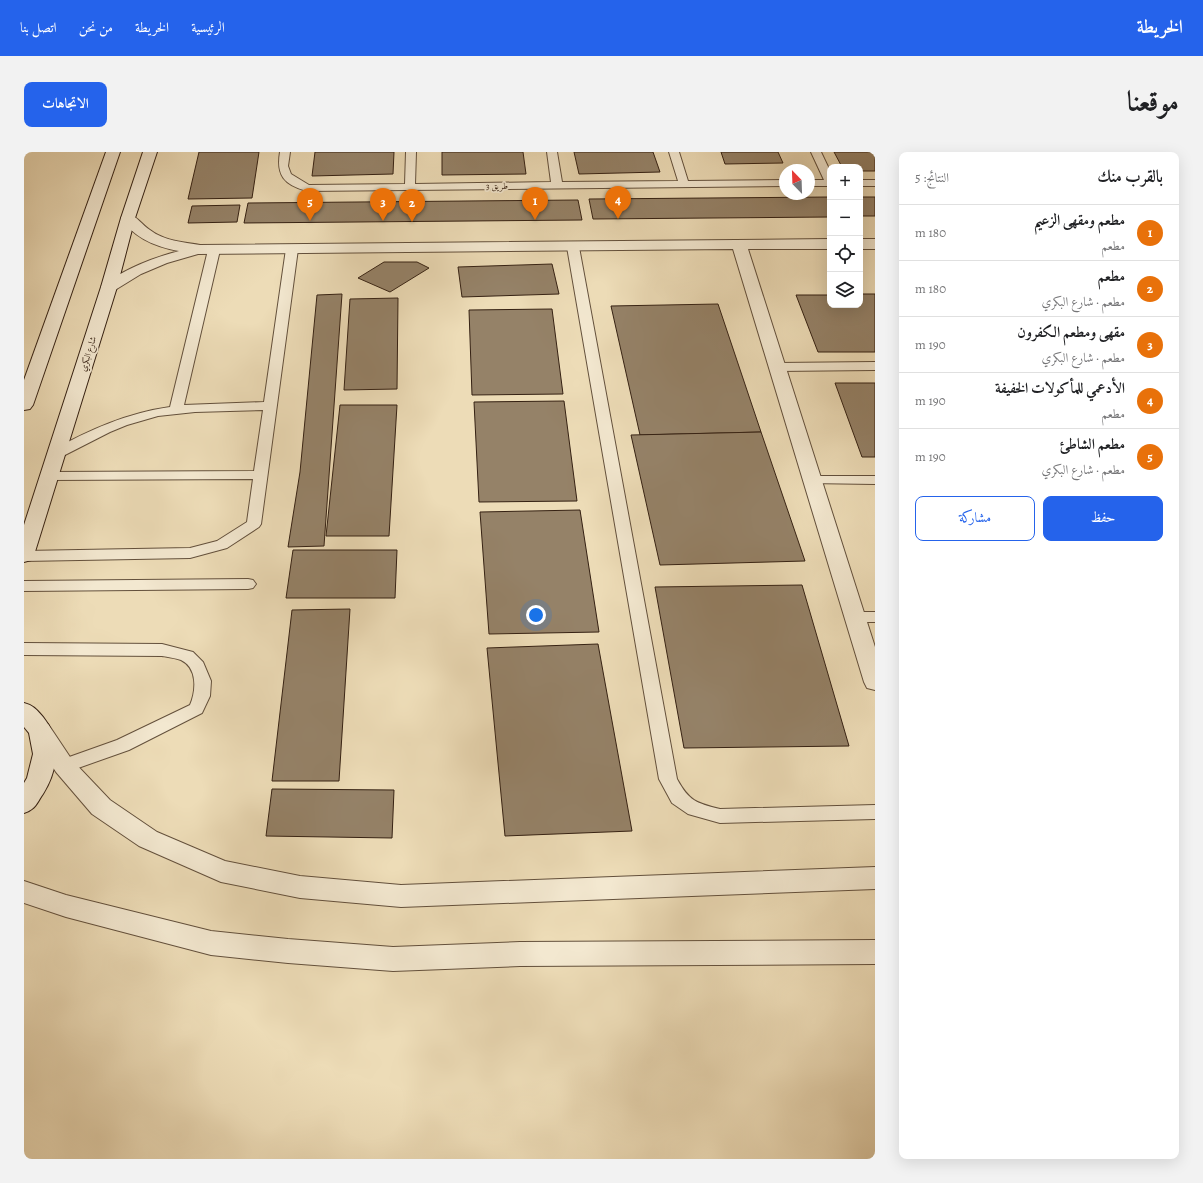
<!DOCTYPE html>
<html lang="ar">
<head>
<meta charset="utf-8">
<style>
  body { margin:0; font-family:Alegreya,Amiri,serif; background:#f2f2f2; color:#202124; direction:rtl }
  .controls { position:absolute; right:12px; top:12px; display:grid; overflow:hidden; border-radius:8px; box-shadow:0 4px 16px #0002 }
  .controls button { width:36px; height:36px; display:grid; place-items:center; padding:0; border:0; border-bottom:1px solid #e0e0e0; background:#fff; color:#202124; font:20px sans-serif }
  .compass { position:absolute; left:755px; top:12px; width:36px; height:36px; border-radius:50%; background:#fff; box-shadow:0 4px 16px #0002; rotate:337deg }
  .you { position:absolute; left:512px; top:463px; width:14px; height:14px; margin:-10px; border:3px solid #fff; border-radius:50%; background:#1a73e8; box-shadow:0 0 0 6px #1a73e833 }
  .badge { display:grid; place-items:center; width:26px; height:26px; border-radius:50%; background:#2563eb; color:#fff; font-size:13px; font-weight:700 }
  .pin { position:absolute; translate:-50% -33px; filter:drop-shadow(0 1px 2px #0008) }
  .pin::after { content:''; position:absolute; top:21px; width:14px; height:12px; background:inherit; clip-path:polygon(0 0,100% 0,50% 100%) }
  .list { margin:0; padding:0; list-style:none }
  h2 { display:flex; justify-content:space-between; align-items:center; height:52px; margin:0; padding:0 16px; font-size:17px }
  h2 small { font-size:13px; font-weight:400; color:#757577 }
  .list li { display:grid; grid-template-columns:26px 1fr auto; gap:12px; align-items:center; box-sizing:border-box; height:56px; padding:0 16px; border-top:1px solid #e0e0e0 }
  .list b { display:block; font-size:15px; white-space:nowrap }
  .list p { margin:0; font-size:13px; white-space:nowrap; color:#757577 }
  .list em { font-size:13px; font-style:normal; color:#757577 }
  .actions { display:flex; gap:8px; padding:12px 16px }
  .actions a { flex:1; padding:9px 0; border:1px solid #2563eb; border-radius:8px; text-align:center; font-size:14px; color:#2563eb }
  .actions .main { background:#2563eb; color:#fff }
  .icon { flex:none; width:22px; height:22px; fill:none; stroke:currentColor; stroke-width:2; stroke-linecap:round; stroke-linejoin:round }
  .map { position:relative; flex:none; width:851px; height:1007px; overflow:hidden; direction:ltr; border-radius:8px }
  header { display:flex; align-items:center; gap:24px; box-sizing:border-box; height:56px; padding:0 20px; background:#2563eb; color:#fff }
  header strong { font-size:19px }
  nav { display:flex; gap:22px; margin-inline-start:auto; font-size:14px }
  .intro { display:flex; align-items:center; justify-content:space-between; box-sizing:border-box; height:96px; padding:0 24px }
  h1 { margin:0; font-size:28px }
  .button { padding:10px 18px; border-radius:8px; background:#2563eb; color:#fff; font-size:14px; font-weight:700 }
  main { display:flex; gap:24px; padding:0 24px }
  aside { flex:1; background:#fff; border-radius:8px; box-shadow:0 4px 16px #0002 }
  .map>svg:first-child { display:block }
</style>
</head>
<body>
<header>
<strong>الخريطة</strong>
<nav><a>الرئيسية</a><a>الخريطة</a><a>من نحن</a><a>اتصل بنا</a></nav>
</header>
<div class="intro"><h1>موقعنا</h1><a class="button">الاتجاهات</a></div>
<main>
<aside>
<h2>بالقرب منك<small>النتائج: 5</small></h2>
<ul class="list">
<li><span class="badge" style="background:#e8710a">1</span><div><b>مطعم ومقهى الزعيم</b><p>مطعم</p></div><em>180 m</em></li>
<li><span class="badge" style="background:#e8710a">2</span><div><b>مطعم</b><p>مطعم · شارع البكري</p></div><em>180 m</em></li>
<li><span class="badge" style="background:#e8710a">3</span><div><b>مقهى ومطعم الكفرون</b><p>مطعم · شارع البكري</p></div><em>190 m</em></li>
<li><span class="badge" style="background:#e8710a">4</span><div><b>الأدعمي للمأكولات الخفيفة</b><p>مطعم</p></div><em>190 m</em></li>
<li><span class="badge" style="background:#e8710a">5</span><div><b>مطعم الشاطئ</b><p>مطعم · شارع البكري</p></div><em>190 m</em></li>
</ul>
<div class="actions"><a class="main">حفظ</a><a>مشاركة</a></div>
</aside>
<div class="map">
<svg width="851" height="1007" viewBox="0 0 851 1007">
  <rect width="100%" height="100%" fill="#eddcb7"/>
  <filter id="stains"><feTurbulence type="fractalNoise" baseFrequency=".005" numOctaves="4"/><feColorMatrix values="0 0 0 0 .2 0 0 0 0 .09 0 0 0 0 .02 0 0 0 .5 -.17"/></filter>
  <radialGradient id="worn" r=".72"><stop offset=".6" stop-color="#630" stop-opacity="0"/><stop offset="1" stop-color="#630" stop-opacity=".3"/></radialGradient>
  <g fill="#958268" stroke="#352113">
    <polygon points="175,0 235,0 228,46 164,47"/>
    <polygon points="291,0 370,0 369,22 288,24"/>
    <polygon points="418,0 499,0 502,22 418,23"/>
    <polygon points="550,0 629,0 636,20 555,22"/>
    <polygon points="697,0 754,0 759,11 701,12"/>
    <polygon points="810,0 851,0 851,19 836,19 836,15 818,15"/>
    <polygon points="806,45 806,65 569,67 565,47"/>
    <rect x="836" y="45" width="15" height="19"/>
    <polygon points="554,48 558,68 220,71 224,51"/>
    <polygon points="216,53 213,70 164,71 168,54"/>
    <polygon points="360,110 393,110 405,116 366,140 334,126"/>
    <polygon points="528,112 535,142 438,145 434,115"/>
    <polygon points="318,142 300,394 264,395 276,320 293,143"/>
    <polygon points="836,142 851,142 851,200 794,200 772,143 806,143 806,153 836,153"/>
    <polygon points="374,146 373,237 320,238 326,147"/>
    <polygon points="694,152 737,280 616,283 587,154"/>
    <polygon points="528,157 539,242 448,243 445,158"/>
    <polygon points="811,231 851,231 851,305 838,305"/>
    <polygon points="540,249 553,349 455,350 450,250"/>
    <polygon points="316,253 373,253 365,384 302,384"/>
    <polygon points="737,280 781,409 636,413 607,283"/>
    <polygon points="556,358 575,480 465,482 456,360"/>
    <polygon points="269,398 373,398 371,446 262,446"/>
    <polygon points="778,433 825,594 660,596 631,435"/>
    <polygon points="326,457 315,629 248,629 268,458"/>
    <polygon points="574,492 608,679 481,684 463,496"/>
    <polygon points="248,637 370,638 368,686 242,684"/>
  </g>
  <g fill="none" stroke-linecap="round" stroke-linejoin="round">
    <g stroke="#63503c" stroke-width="2">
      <g id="lane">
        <path d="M256,0H266L264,14L267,22L285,33L381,32L382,0H392L391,32L527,30L523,0H533L538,30L654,29L645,0H655L664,29L761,28V34L283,39C260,33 252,23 256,0Z"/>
        <polygon points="787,0 797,0 806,19 806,34 785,34 785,28 800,28"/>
        <rect x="836" y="28" width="15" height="6"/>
        <path d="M549,92L555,95L653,627C665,649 672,651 696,657L851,653V667L696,671L664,662L648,651L635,627L543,95Z"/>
        <path d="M268,94L274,97L237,372L235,375L203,396L166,406L0,409V399L166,396L193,389L223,370L229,327L26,328L21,327L19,324L21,321L26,320L230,319L239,258L171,260L134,264L103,273L86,280L37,305H27L25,302L27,299C65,278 103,261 146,255L184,98L190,95L196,98L160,253L240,250L262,97Z"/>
        <polygon points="851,210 851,218 754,219 750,218 748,215 750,212 754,211"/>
        <polygon points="788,324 851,324 851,332 783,331 781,328 783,325"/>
        <polygon points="224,427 229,428 232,432 229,436 224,437 0,439 0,429"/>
        <polygon points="831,460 851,460 851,470 831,470 826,469 823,465 826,461"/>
        <path d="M0,491L138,492L169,500L179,510L187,529L186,544L178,561L105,598L40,621L34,619L31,614L34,609L93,588L166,553C172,539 174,516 157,508C151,506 144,505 138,504L0,503Z"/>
      </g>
    </g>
    <g stroke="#63503c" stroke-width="2">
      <g id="street">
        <path d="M104,62C113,64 118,73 126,78C140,89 159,90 176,93L806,87V97H724L851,495V538L843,536L840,530L709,97L174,102L143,111L117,122L91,138L85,140L79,138L77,135L79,132C105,116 125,107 155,99C132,95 110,86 97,66L99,63Z"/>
        <rect x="836" y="87" width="15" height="10"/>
        <polygon points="16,569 24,572 48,608 86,648 133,680 201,709 276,724 377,733 851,715 851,737 377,755 276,746 197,730 115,694 68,662 32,620 4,578 8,572"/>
        <polygon points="0,729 42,743 187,779 264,787 369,795 496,790 851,788 851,812 496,814 369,819 264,811 187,803 42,765 0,751"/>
      </g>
    </g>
    <g stroke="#352113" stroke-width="2">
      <g id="secondary">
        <polygon points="82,0 96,0 9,253 6,257 0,258 0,228"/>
        <polygon points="119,0 133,0 111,66 93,135 10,403 7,408 0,410 0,373 77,135 97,66"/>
        <path d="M0,551C9,553 13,558 19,565C38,588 34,618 19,642C12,652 12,657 0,661V631L3,626L9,602L5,581L0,575Z"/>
      </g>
    </g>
    <use href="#lane" fill="#f3e8d0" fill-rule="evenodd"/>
    <use href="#street" fill="#f3e8d0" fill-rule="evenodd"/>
    <use href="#secondary" fill="#f3e8d0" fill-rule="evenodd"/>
  </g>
  <g text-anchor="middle" stroke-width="3.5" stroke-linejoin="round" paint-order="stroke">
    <g font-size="9" fill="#352113" stroke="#f3e8d0">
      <text transform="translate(473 34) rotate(-1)" y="3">طريق 3</text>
      <text transform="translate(64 202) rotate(-73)" y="3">شارع البكري</text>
    </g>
  </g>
  <rect width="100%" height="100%" filter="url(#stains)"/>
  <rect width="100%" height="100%" fill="url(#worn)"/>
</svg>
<div class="controls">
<button>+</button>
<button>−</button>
<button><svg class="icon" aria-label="locate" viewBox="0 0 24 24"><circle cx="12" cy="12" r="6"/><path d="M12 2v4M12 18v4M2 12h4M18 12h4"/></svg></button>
<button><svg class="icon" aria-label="layers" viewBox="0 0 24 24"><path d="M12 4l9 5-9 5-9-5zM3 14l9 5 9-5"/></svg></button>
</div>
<svg class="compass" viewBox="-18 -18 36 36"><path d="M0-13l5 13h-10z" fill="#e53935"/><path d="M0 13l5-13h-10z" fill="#757577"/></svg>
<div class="you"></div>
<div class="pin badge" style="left:511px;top:68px;background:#e8710a">1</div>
<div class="pin badge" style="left:388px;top:70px;background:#e8710a">2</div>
<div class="pin badge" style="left:359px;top:69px;background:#e8710a">3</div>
<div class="pin badge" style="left:594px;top:67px;background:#e8710a">4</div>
<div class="pin badge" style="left:286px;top:69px;background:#e8710a">5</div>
</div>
</main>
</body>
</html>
